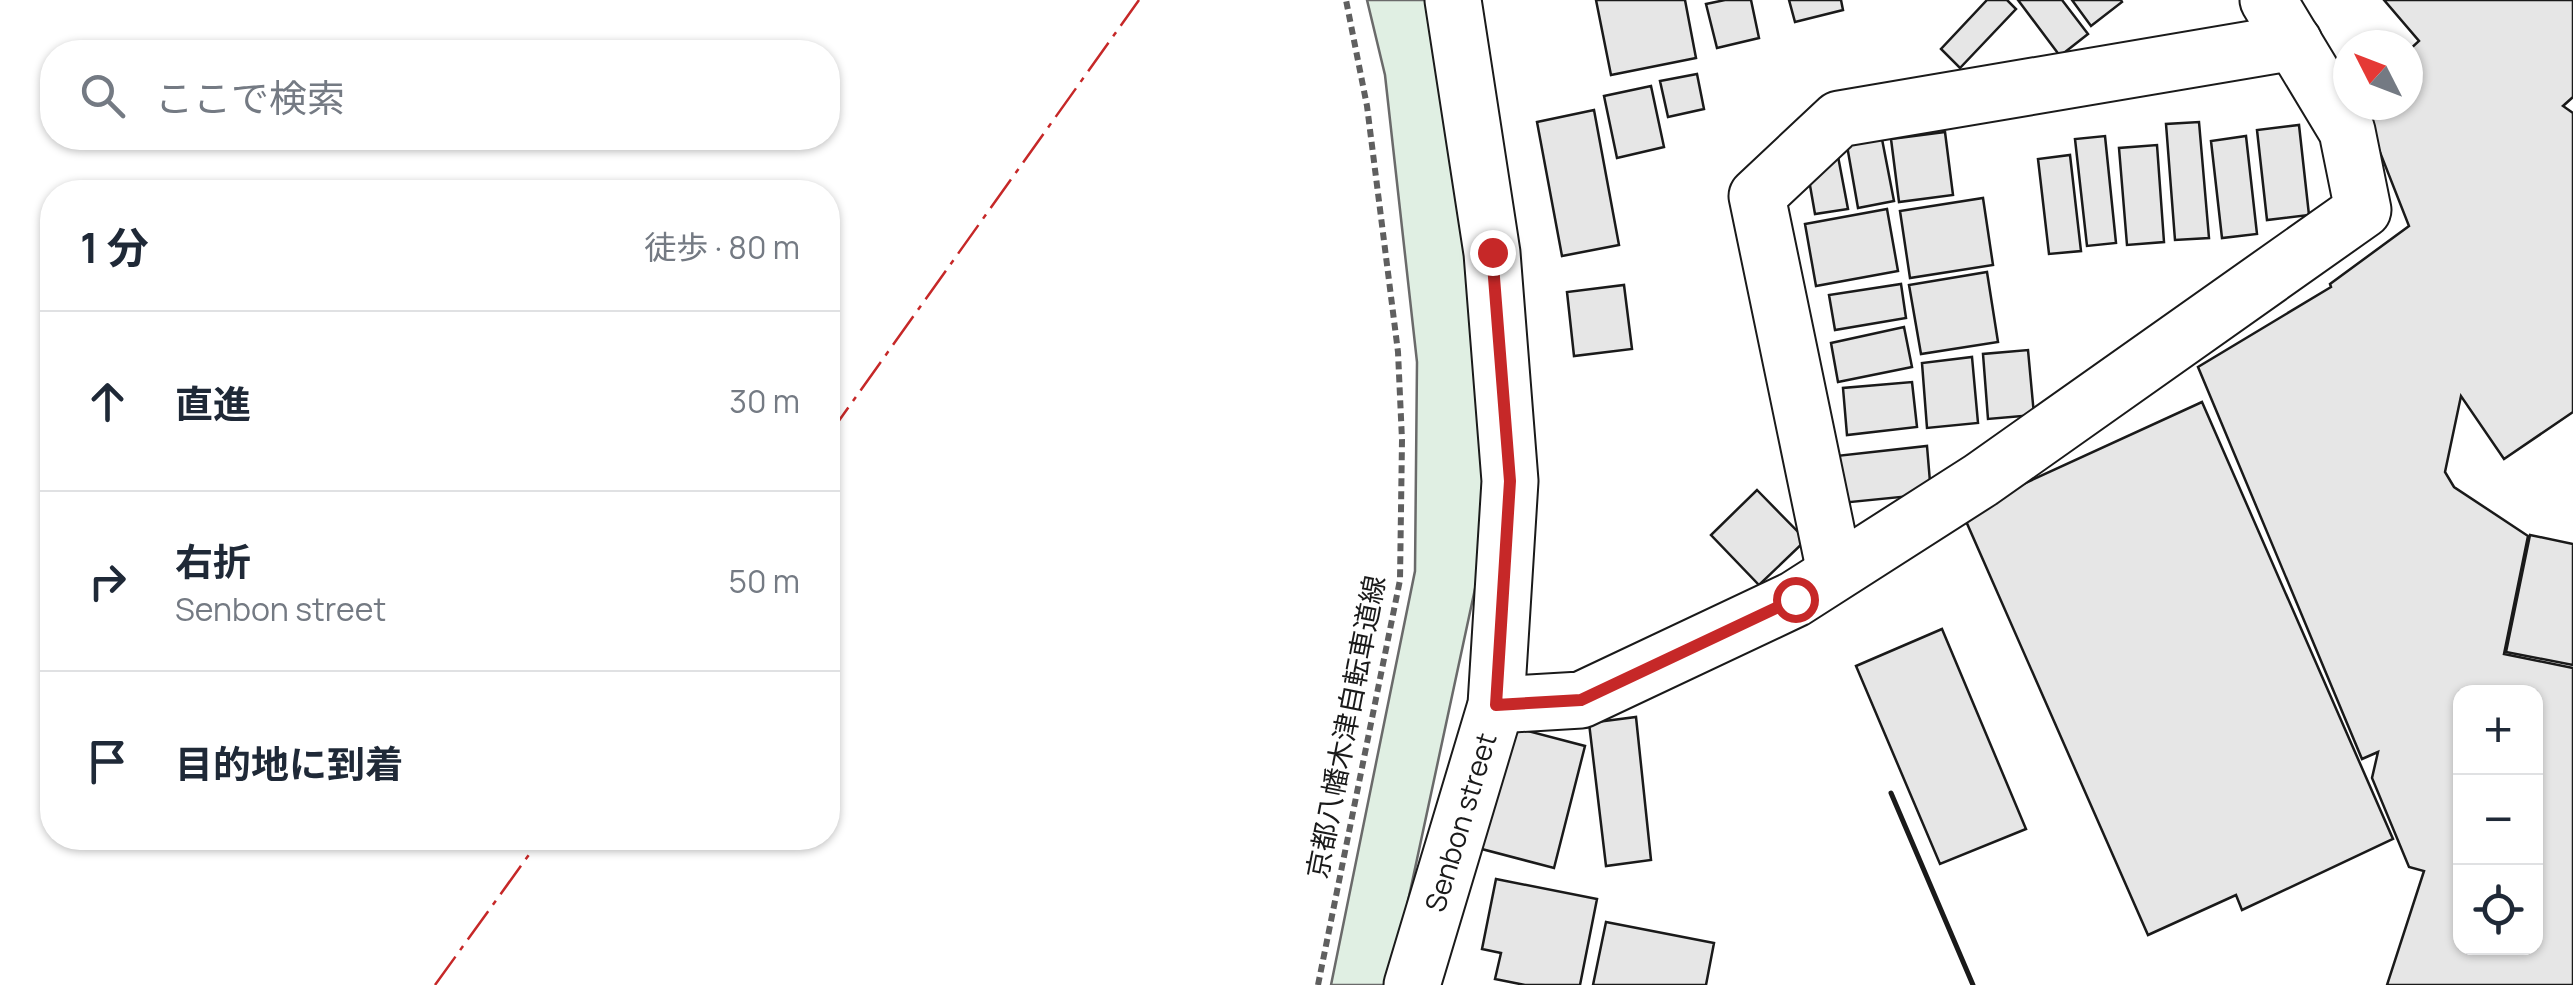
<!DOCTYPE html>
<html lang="ja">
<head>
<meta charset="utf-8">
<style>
  body { margin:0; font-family:Manrope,"Noto Sans JP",sans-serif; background:#f6f6f7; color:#1f2937 }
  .controls { position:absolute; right:30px; bottom:30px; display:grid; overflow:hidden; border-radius:20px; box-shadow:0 2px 8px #0004 }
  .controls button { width:90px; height:90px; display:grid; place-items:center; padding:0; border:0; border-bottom:2px solid #e0e1e3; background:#fff; color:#1f2937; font:50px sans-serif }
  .compass { position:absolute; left:2333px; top:30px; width:90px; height:90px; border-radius:50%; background:#fff; box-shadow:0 2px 8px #0004; rotate:312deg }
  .stop { position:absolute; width:30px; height:30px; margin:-22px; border:8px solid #c62828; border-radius:50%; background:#fff }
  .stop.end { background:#c62828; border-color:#fff; box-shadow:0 2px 10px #0008 }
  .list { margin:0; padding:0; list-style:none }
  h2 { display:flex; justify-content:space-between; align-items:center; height:130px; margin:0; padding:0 40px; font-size:42px }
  h2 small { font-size:32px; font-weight:400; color:#747a83 }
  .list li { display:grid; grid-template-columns:65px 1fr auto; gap:30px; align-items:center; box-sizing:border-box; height:180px; padding:0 40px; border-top:2px solid #e0e1e3 }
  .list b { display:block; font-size:38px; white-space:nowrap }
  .list p { margin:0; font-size:32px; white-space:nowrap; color:#747a83 }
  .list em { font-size:32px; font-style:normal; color:#747a83 }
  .icon { flex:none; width:55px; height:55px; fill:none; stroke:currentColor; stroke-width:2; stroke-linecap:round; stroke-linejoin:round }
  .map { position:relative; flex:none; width:2573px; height:985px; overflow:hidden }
  .search { position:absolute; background:#fff; box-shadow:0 2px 8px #0004; left:40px; top:40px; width:800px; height:110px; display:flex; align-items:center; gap:25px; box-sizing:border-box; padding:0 35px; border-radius:40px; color:#747a83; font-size:38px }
  .panel { position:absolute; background:#fff; box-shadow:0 2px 8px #0004; left:40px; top:180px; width:800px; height:670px; border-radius:40px }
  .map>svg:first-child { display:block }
</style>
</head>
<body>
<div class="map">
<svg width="2573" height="985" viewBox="0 0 2573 985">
  <rect width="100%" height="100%" fill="#fff"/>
  <polygon fill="#e0efe3" stroke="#6a6a6a" stroke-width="2.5" points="1367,0 1428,0 1445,61 1493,505 1390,985 1331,985 1415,571 1417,362 1385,75"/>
  <g fill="#e6e6e6" stroke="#1a1a1a" stroke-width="2.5" fill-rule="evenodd">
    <polygon points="1596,0 1685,0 1696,58 1611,75"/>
    <polygon points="1725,0 1751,0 1759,38 1717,48 1706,4"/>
    <polygon points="1789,0 1841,0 1843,10 1795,22"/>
    <polygon points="1987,0 2007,0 2016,9 1960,68 1941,49"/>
    <polygon points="2018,0 2062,0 2088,34 2060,56"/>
    <polygon points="2072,0 2121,0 2122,2 2091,26"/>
    <path d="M2384,0H2573V97L2563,106L2573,113V412L2504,459L2461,396L2445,472L2454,487L2528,536L2504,654L2573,668V985H2387L2424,871L2409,867L2372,778L2378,752L2362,759L2198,367L2331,287L2330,284L2409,226L2374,137L2369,105H2408V51L2419,41ZM2460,692H2536V948H2460Z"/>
    <polygon points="1697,74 1704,109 1668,117 1660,81"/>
    <polygon points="1651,86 1664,147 1617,158 1604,96"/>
    <polygon points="1594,110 1619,245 1562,256 1537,122"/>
    <polygon points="2199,122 2209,238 2175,240 2166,124"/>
    <polygon points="2299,125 2309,215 2267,220 2257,130"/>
    <polygon points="1945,132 1953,195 1899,202 1891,139"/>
    <polygon points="1881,134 1894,201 1858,208 1846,140"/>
    <polygon points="2105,136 2116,243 2087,246 2075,139"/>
    <polygon points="2246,136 2257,234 2222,238 2211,141"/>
    <polygon points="2157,145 2164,242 2127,245 2119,148"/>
    <polygon points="1837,151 1848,209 1815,214 1805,157"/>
    <polygon points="2070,155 2081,251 2049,254 2038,159"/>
    <polygon points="1983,198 1993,265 1910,278 1900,211"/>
    <polygon points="1887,209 1898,271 1816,286 1805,224"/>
    <polygon points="1987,272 1998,342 1921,354 1909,285"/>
    <polygon points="1901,284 1906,318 1835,330 1829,295"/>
    <polygon points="1624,285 1632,349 1574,356 1567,292"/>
    <polygon points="1904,327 1912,367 1838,382 1831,343"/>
    <polygon points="2028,350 2034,415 1988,419 1983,354"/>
    <polygon points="1972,357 1978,423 1927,428 1922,363"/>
    <polygon points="1912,382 1917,427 1847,435 1843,388"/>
    <polygon points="2202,402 2393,839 2242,910 2236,895 2148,935 1962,512"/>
    <polygon points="1927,446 1931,494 1841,503 1836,456"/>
    <polygon points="1757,490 1806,540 1759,585 1711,535"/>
    <polygon points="2530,535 2573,544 2573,665 2506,652"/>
    <polygon points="1942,629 2026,829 1940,864 1856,666"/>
    <polygon points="1636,717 1651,860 1606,866 1589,723"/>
    <polygon points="1509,726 1585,746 1554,868 1478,848"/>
    <polygon points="1496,879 1597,899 1580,985 1525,985 1495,979 1501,953 1482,949"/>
    <polygon points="1606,922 1714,943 1706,985 1593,985"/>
  </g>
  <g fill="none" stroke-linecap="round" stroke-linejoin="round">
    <g stroke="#1a1a1a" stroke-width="59">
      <g id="minor">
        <polyline points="1835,572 1757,196 1839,119 2294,42"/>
        <polyline points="1496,705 1581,700 1795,599 1981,480 2363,210 2347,131 2268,0"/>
        <path id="s1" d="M1412,985L1496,705L1510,481L1492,253L1453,0"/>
      </g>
    </g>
    <polyline stroke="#5f5f5f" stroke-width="6" stroke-dasharray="8 5" stroke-linecap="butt" points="1318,985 1400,580 1402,440 1398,352 1367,106 1346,0"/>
    <use href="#minor" stroke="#fff" stroke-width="55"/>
    <polyline stroke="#1a1a1a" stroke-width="5" points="1891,793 1973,985"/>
    <g stroke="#c62828" stroke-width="2.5" stroke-dasharray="35 8 5 8" stroke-linecap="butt">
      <polyline points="828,436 1139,0"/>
      <polyline points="435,985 541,838"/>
    </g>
  </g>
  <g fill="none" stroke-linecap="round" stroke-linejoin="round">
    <polyline stroke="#c62828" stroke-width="12" points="1492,252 1510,481 1496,705 1581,700 1795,599"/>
  </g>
  <g text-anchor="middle" stroke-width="8" stroke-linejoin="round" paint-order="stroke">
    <g font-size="28" fill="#1a1a1a" stroke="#fff">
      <text transform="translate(1346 727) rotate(-79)" y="10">京都八幡木津自転車道線</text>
      <text dy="10" stroke="none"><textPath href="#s1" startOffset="170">Senbon street</textPath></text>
    </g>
  </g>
</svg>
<div class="controls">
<button>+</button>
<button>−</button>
<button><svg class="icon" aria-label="locate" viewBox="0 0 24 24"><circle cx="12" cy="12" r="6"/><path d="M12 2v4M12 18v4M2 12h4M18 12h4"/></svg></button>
</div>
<svg class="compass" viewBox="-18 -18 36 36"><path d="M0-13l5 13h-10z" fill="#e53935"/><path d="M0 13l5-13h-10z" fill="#747a83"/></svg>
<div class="stop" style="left:1795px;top:599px"></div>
<div class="stop end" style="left:1492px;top:252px"></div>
<div class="search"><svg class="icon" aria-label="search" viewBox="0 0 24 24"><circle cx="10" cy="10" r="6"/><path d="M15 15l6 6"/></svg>ここで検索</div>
<section class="panel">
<h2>1 分<small>徒歩 · 80 m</small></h2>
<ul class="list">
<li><svg class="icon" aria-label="ahead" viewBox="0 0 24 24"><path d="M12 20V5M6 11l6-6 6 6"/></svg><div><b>直進</b></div><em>30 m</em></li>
<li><svg class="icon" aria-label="right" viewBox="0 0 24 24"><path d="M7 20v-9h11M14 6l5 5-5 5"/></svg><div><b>右折</b><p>Senbon street</p></div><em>50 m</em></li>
<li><svg class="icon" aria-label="arrive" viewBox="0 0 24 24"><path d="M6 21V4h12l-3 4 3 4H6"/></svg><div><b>目的地に到着</b></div></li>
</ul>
</section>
</div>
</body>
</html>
